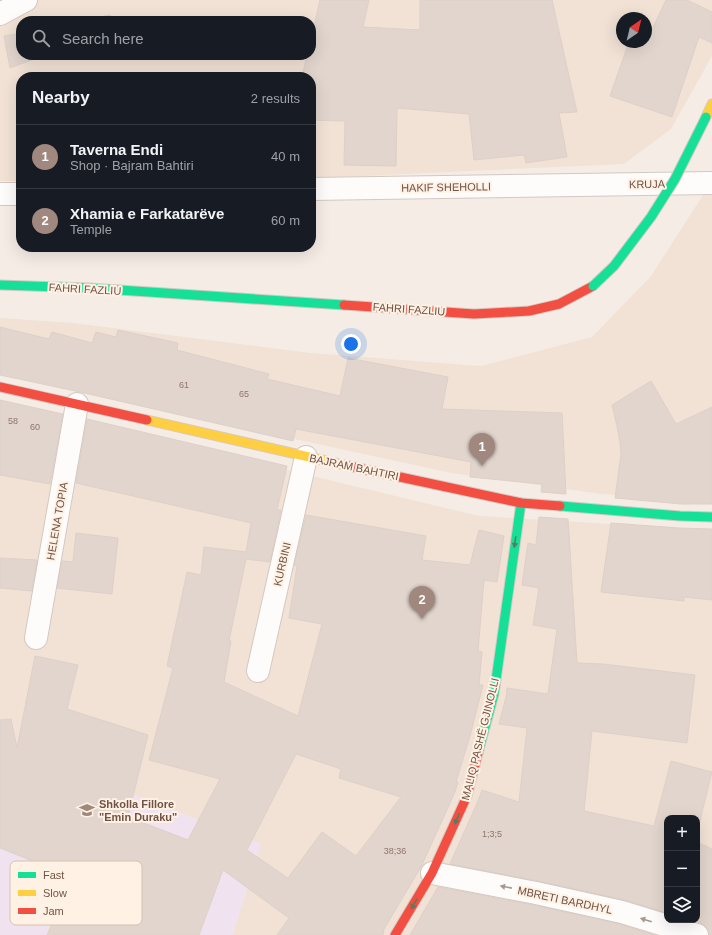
<!DOCTYPE html>
<html lang="en">
<head>
<meta charset="utf-8">
<style>
  body { margin:0; font-family:Helvetica,sans-serif; background:#20242c; color:#f1f3f6 }
  .controls { position:absolute; right:12px; bottom:12px; display:grid; overflow:hidden; border-radius:8px; box-shadow:0 4px 16px #0002 }
  .controls button { width:36px; height:36px; display:grid; place-items:center; padding:0; border:0; border-bottom:1px solid #363941; background:#171b24; color:#f1f3f6; font:20px sans-serif }
  .compass { position:absolute; left:616px; top:12px; width:36px; height:36px; border-radius:50%; background:#171b24; box-shadow:0 4px 16px #0002; rotate:35deg }
  .you { position:absolute; left:351px; top:344px; width:14px; height:14px; margin:-10px; border:3px solid #fff; border-radius:50%; background:#1a73e8; box-shadow:0 0 0 6px #1a73e833 }
  .badge { display:grid; place-items:center; width:26px; height:26px; border-radius:50%; background:#a0887e; color:#fff; font-size:13px; font-weight:700 }
  .pin { position:absolute; translate:-50% -33px; filter:drop-shadow(0 1px 2px #0008) }
  .pin::after { content:''; position:absolute; top:21px; width:14px; height:12px; background:inherit; clip-path:polygon(0 0,100% 0,50% 100%) }
  .list { margin:0; padding:0; list-style:none }
  h2 { display:flex; justify-content:space-between; align-items:center; height:52px; margin:0; padding:0 16px; font-size:17px }
  h2 small { font-size:13px; font-weight:400; color:#9ea1a6 }
  .list li { display:grid; grid-template-columns:26px 1fr auto; gap:12px; align-items:center; box-sizing:border-box; height:64px; padding:0 16px; border-top:1px solid #363941 }
  .list b { display:block; font-size:15px; white-space:nowrap }
  .list p { margin:0; font-size:13px; white-space:nowrap; color:#9ea1a6 }
  .list em { font-size:13px; font-style:normal; color:#9ea1a6 }
  .icon { flex:none; width:22px; height:22px; fill:none; stroke:currentColor; stroke-width:2; stroke-linecap:round; stroke-linejoin:round }
  .map { position:relative; flex:none; width:712px; height:935px; overflow:hidden }
  .search { position:absolute; background:#171b24; box-shadow:0 4px 16px #0002; left:16px; top:16px; width:300px; height:44px; display:flex; align-items:center; gap:10px; box-sizing:border-box; padding:0 14px; border-radius:16px; color:#9ea1a6; font-size:15px }
  .panel { position:absolute; background:#171b24; box-shadow:0 4px 16px #0002; left:16px; top:72px; width:300px; height:180px; border-radius:16px }
  .map>svg:first-child { display:block }
</style>
</head>
<body>
<div class="map">
<svg width="712" height="935" viewBox="0 0 712 935">
  <rect width="100%" height="100%" fill="#f5ede5"/>
  <g fill="#f1e2d5" fill-rule="evenodd">
    <path d="M0,0H712V56L671,129L624,164L320,178H311V77H21V181H0ZM622,18H646V42H622ZM21,21H311V55H21Z"/>
    <polygon points="712,181 712,502 601,494 451,473 0,375 0,318 73,323 311,353 481,366 592,337 651,276"/>
    <path d="M0,404L83,421L479,516L712,530V935H0ZM667,818H697V920H667Z"/>
  </g>
  <polygon fill="#f0e3ef" points="10,747 261,844 233,935 0,935 0,777"/>
  <g fill="#e1d5cd" stroke="#ded0c8" fill-rule="evenodd">
    <polygon points="320,0 369,0 363,27 420,30 420,0 552,0 577,112 559,113 567,157 526,163 524,155 474,160 469,114 397,108 396,166 344,165 345,121 311,120 311,77 302,76 307,55 311,55 311,39"/>
    <polygon points="666,0 687,0 712,12 712,43 699,37 672,117 610,96 629,42 646,42"/>
    <polygon points="110,15 112,21 80,21"/>
    <polygon points="21,33 21,55 45,55 10,68 4,36"/>
    <polygon points="0,327 49,339 52,332 92,343 96,332 116,337 118,330 178,343 177,350 269,374 267,379 340,396 348,358 448,377 442,409 562,413 566,494 541,492 542,484 470,477 471,462 296,429 293,441 80,392 0,375"/>
    <polygon points="651,381 676,424 712,407 712,504 681,504 615,498 621,454 620,442 617,426 612,405"/>
    <polygon points="0,400 63,414 50,484 0,475"/>
    <path d="M87,419L287,466L277,510H281L270,562L246,559L229,641H231L224,682L298,716L322,624L289,618L297,566L294,565L306,515L426,536L422,560L470,565L479,530L504,536L497,582L484,580L478,651L482,652L479,685H483L470,736L456,782H458L455,792L421,867L384,929L383,935H277L289,918L223,870L199,935H47L72,877L0,848V720L11,719L17,748L35,656L78,665L67,709L148,735L128,817L188,840L220,779L149,760L173,668L167,666L187,572L201,575L204,547L246,552L251,523L76,483ZM296,754L341,769L339,778L401,797L356,856L322,832L288,878L247,850Z"/>
    <polygon points="539,517 568,519 577,663 603,664 695,675 687,743 592,731 584,811 654,826 671,761 712,772 697,833 697,818 667,818 667,913 625,900 539,881 450,864 478,801 482,790 519,802 527,728 499,724 506,697 507,688 548,694 557,629 533,625 539,588 522,585 528,543 536,545"/>
    <polygon points="611,523 679,528 712,529 712,600 684,597 684,601 601,592"/>
    <polygon points="76,533 118,538 112,594 57,588 62,561 73,562"/>
    <polygon points="0,558 37,560 32,591 0,588"/>
    <polygon points="697,842 712,849 712,935 709,935 709,932 706,926 701,923 691,920 697,920"/>
    <polygon points="438,887 533,905 619,924 654,935 410,935"/>
  </g>
  <g fill="none" stroke-linecap="round" stroke-linejoin="round">
    <g stroke="#d4c8c1" stroke-width="24">
      <g id="street">
        <polyline points="0,14 26,0"/>
        <polyline points="311,189 712,183"/>
        <polyline points="0,194 21,194"/>
        <polyline points="36,638 77,404"/>
        <polyline points="258,671 306,457"/>
        <polyline points="432,873 536,893 622,912 697,935"/>
      </g>
    </g>
    <g stroke="#d5c9c2" stroke-width="11">
      <g id="fast">
        <polyline points="0,285 89,288 344,305"/>
        <polyline points="560,506 680,516 712,517"/>
        <polyline points="478,753 494,694 521,503"/>
      </g>
    </g>
    <g stroke="#d5c9c2" stroke-width="11">
      <g id="slow">
        <polyline points="706,117 712,104"/>
        <polyline points="147,420 344,465"/>
      </g>
    </g>
    <g stroke="#d5c9c2" stroke-width="11">
      <g id="jam">
        <polyline points="344,305 474,314 529,311 559,304 593,286"/>
        <polyline points="0,387 147,420"/>
        <polyline points="344,465 521,503 560,506"/>
        <polyline points="395,935 432,873 467,796 478,753"/>
      </g>
    </g>
    <use href="#street" stroke="#fefcfb" stroke-width="22"/>
    <use href="#fast" stroke="#16e098" stroke-width="9"/>
    <use href="#slow" stroke="#ffcf43" stroke-width="9"/>
    <use href="#jam" stroke="#f24e42" stroke-width="9"/>
    <g stroke="#d4c9c3" stroke-width="11" stroke-linecap="butt">
      <polyline id="fast-bridge" points="593,286 614,266 651,217 675,179 706,117"/>
    </g>
    <use href="#fast-bridge" stroke="#16e098" stroke-width="9"/>
  </g>
  <defs><path id="oneway-solid" d="M-6-.8H1V-3.2L6.5 0L1 3.2V.8H-6Z"/></defs>
  <g fill="#567d5f">
    <use href="#oneway-solid" transform="translate(515 542) rotate(98)"/>
    <use href="#oneway-solid" transform="translate(457 819) rotate(114)"/>
    <use href="#oneway-solid" transform="translate(414 904) rotate(121)"/>
  </g>
  <g fill="#aa968e">
    <use href="#oneway-solid" transform="translate(506 887) rotate(-169)"/>
    <use href="#oneway-solid" transform="translate(646 920) rotate(-163)"/>
  </g>
  <defs>
    <g id="school-bare" transform="scale(1.2)"><path d="M0-5L7-2L0 1L-7-2ZM-4 1L0 2.5L4 1V4Q0 6-4 4Z" fill="#a0887e" stroke="#fff2e4" stroke-width="2.5" paint-order="stroke"/></g>
  </defs>
  <g fill-rule="evenodd">
    <use href="#school-bare" x="87" y="810"/>
  </g>
  <g text-anchor="middle" stroke-width="4" stroke-linejoin="round" paint-order="stroke">
    <g font-size="9" fill="#90756a">
      <text x="184" y="388">61</text>
      <text x="244" y="397">65</text>
      <text x="13" y="424">58</text>
      <text x="35" y="430">60</text>
      <text x="492" y="837">1;3;5</text>
      <text x="395" y="854">38;36</text>
    </g>
    <g font-size="11" fill="#725246" stroke="#fff2e4">
      <text transform="translate(647 184) rotate(-1)" y="4">KRUJA</text>
      <text transform="translate(446 187) rotate(-1)" y="4">HAKIF SHEHOLLI</text>
      <text transform="translate(85 289) rotate(3)" y="4">FAHRI FAZLIU</text>
      <text transform="translate(409 309) rotate(4)" y="4">FAHRI FAZLIU</text>
      <text transform="translate(354 467) rotate(12)" y="4">BAJRAM BAHTIRI</text>
      <text transform="translate(57 521) rotate(-80)" y="4">HELENA TOPIA</text>
      <text transform="translate(282 564) rotate(-77)" y="4">KURBINI</text>
      <text transform="translate(480 739) rotate(-76)" y="4">MALIQ PASHË GJINOLLI</text>
      <text transform="translate(565 900) rotate(12)" y="4">MBRETI BARDHYL</text>
    </g>
    <g font-size="11" font-weight="bold" fill="#725246" stroke="#fff2e4" text-anchor="start">
      <text x="99" y="808">Shkolla Fillore<tspan x="99" dy="13">"Emin Duraku"</tspan></text>
    </g>
  </g>
  <rect x="10" y="861" width="132" height="64" rx="6" fill="#fff2e4" stroke="#d5c2b5" stroke-width="1"/>
  <rect x="18" y="872" width="18" height="6" fill="#16e098"/>
  <rect x="18" y="890" width="18" height="6" fill="#ffcf43"/>
  <rect x="18" y="908" width="18" height="6" fill="#f24e42"/>
  <g font-size="11" fill="#725246">
    <text x="43" y="879">Fast</text>
    <text x="43" y="897">Slow</text>
    <text x="43" y="915">Jam</text>
  </g>
</svg>
<div class="controls">
<button>+</button>
<button>−</button>
<button><svg class="icon" aria-label="layers" viewBox="0 0 24 24"><path d="M12 4l9 5-9 5-9-5zM3 14l9 5 9-5"/></svg></button>
</div>
<svg class="compass" viewBox="-18 -18 36 36"><path d="M0-13l5 13h-10z" fill="#e53935"/><path d="M0 13l5-13h-10z" fill="#9ea1a6"/></svg>
<div class="you"></div>
<div class="pin badge" style="left:482px;top:466px">1</div>
<div class="pin badge" style="left:422px;top:619px">2</div>
<div class="search"><svg class="icon" aria-label="search" viewBox="0 0 24 24"><circle cx="10" cy="10" r="6"/><path d="M15 15l6 6"/></svg>Search here</div>
<section class="panel">
<h2>Nearby<small>2 results</small></h2>
<ul class="list">
<li><span class="badge">1</span><div><b>Taverna Endi</b><p>Shop · Bajram Bahtiri</p></div><em>40 m</em></li>
<li><span class="badge">2</span><div><b>Xhamia e Farkatarëve</b><p>Temple</p></div><em>60 m</em></li>
</ul>
</section>
</div>
</body>
</html>
